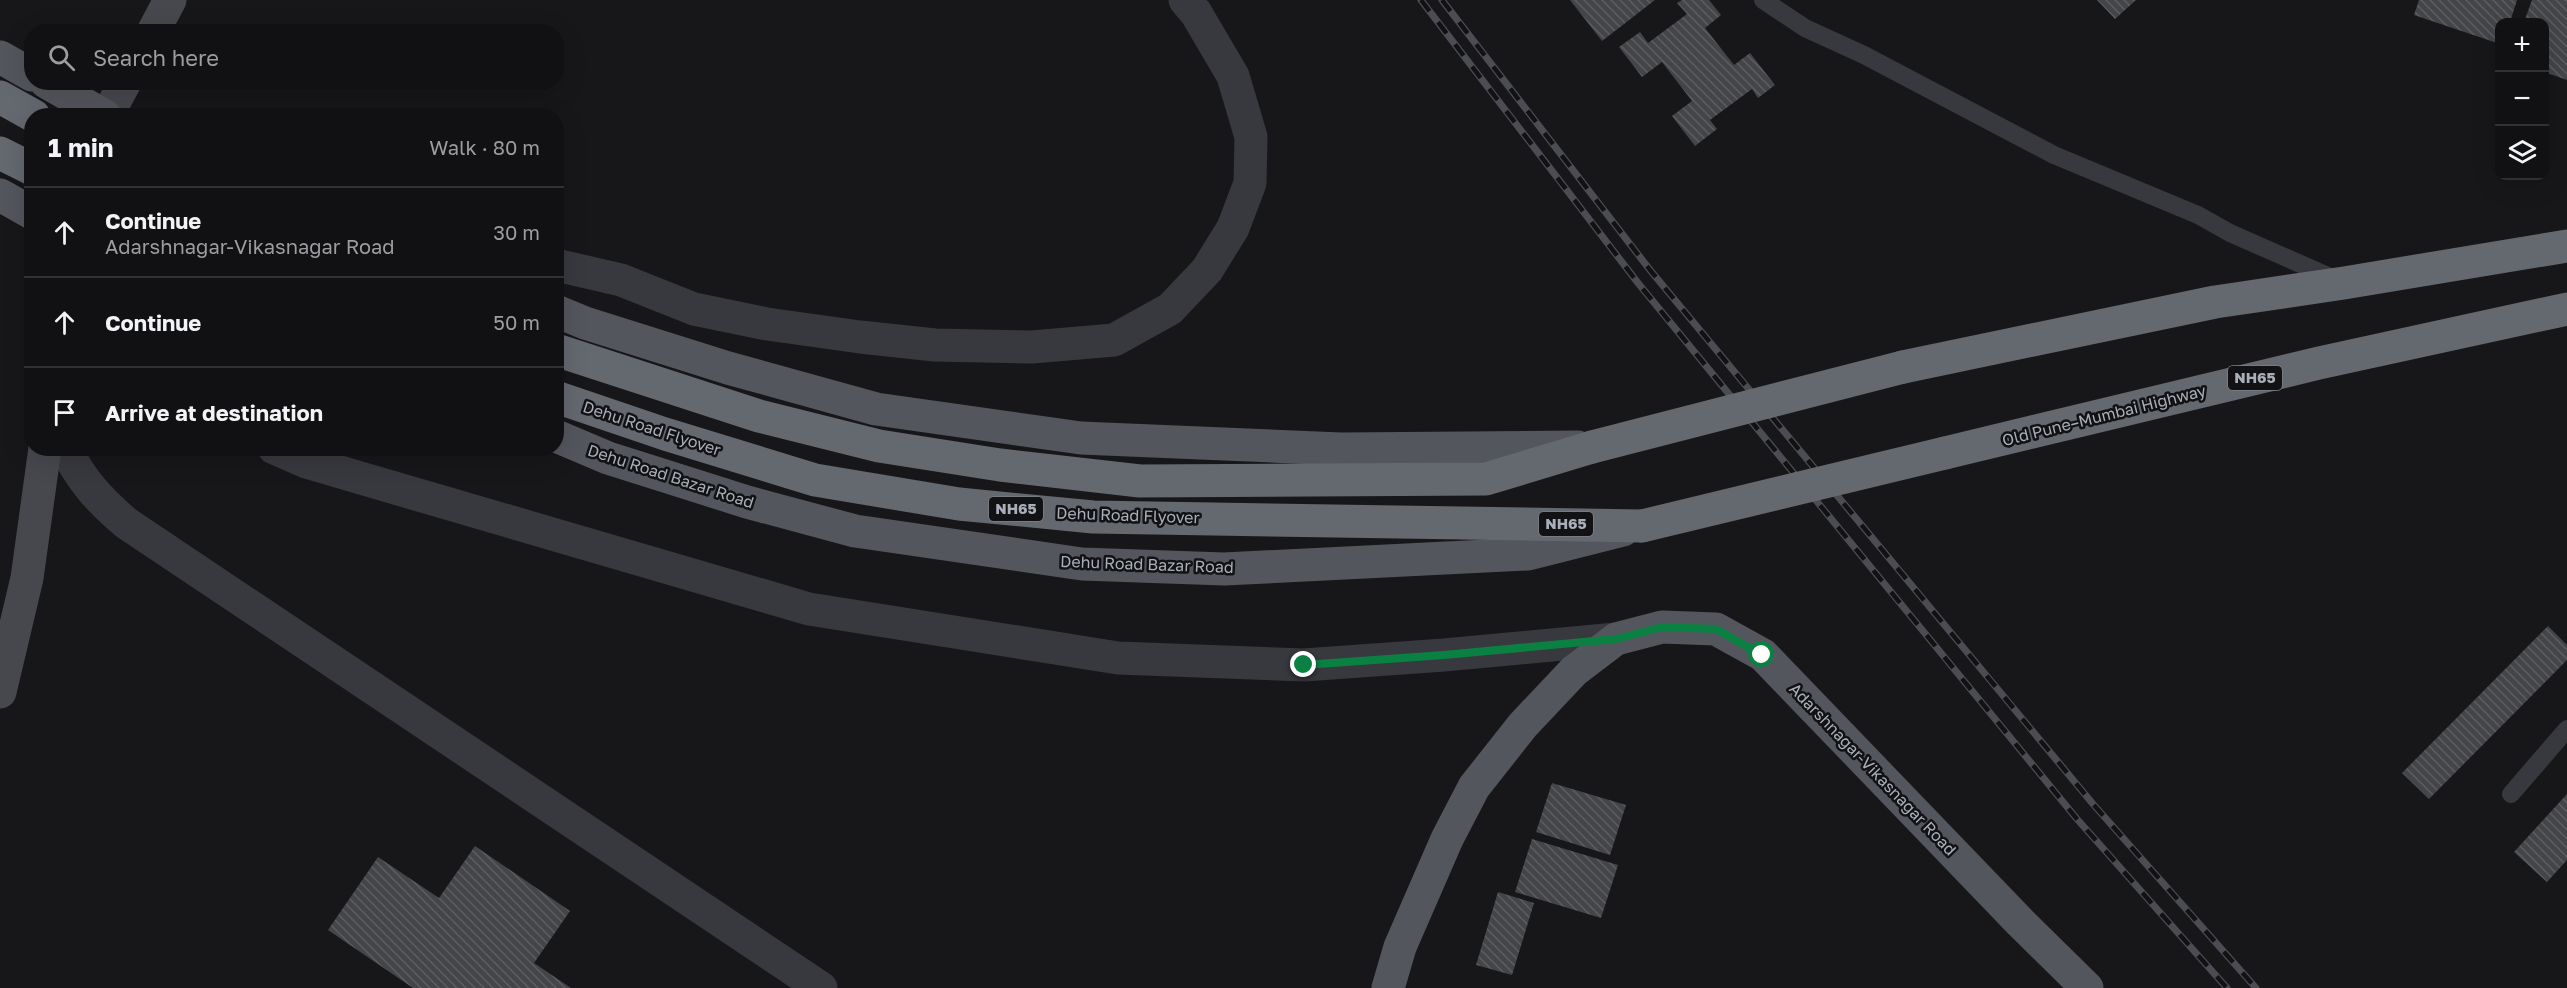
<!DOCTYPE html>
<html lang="en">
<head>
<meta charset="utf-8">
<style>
  body { margin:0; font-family:"Golos Text",sans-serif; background:#1a1a1c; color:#f1f3f6 }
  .controls { position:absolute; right:18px; top:18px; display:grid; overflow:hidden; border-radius:12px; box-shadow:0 6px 24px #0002 }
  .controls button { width:54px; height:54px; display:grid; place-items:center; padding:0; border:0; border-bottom:2px solid #303133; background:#111113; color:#f1f3f6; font:30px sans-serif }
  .stop { position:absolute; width:18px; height:18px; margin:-14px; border:4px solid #0b8043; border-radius:50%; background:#fff }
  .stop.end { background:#0b8043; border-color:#fff; box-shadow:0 2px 6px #0008 }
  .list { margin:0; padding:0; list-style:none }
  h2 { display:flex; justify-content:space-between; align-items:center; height:78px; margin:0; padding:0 24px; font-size:26px }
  h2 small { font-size:20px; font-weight:400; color:#9c9da0 }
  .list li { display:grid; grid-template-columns:39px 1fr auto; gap:18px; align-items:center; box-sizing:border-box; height:90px; padding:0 24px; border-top:2px solid #303133 }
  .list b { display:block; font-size:22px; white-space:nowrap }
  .list p { margin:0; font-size:20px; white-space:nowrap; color:#9c9da0 }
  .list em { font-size:20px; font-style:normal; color:#9c9da0 }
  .icon { flex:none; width:33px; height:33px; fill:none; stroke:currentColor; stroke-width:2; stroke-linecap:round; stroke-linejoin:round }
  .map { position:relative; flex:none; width:2567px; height:988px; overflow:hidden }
  .search { position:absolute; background:#111113; box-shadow:0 6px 24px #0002; left:24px; top:24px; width:540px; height:66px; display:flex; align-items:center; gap:15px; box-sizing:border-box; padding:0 21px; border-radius:24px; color:#9c9da0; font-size:22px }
  .panel { position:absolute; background:#111113; box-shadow:0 6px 24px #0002; left:24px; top:108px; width:540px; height:348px; border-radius:24px }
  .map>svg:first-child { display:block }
</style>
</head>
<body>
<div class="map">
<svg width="2567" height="988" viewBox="0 0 2567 988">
  <defs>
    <pattern id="building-back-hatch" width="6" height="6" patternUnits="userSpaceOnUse" patternTransform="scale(1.5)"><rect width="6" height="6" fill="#434549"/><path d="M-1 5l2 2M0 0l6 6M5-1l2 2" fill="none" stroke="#5b5d61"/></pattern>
  </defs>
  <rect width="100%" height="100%" fill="#171719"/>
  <g fill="url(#building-back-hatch)">
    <polygon points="1570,0 1655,0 1602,41"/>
    <polygon points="1682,0 1709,0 1721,15 1705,28 1734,65 1750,53 1775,85 1758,98 1752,89 1710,120 1717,129 1695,146 1672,116 1692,101 1662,62 1642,77 1619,47 1640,32 1648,43 1687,14 1677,3"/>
    <polygon points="2097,0 2136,0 2115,19"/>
    <polygon points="2419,0 2517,0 2510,22 2500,22 2500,44 2414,15"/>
    <polygon points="2532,0 2567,0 2567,80 2544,72 2544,22 2524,22"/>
    <polygon points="2548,626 2567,645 2567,660 2429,799 2402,773"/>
    <polygon points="1552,783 1626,805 1610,855 1536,832"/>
    <polygon points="2567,794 2567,860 2547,882 2514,852"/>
    <polygon points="1532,839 1618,865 1601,918 1515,892"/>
    <polygon points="475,846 570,911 534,963 571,988 413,988 328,930 378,857 439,898"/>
    <polygon points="1498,892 1534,903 1512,975 1476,965"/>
  </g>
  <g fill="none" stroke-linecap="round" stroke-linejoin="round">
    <g stroke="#38393e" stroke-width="18">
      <polyline points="1763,0 1805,28 1864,55 2054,155 2198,215 2230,233 2337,280"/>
      <polyline points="2511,794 2567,729"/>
    </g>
    <g stroke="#38393e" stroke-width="33">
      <polyline points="556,265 621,280 694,309 767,324 860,337 935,345 1032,347 1114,340 1170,309 1207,270 1233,228 1250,183 1251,137 1233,76 1196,13 1185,0"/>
      <path d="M65,448C82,481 98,499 126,523L821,988"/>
      <polyline points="274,448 306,462 809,609 1118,658 1304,665 1444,655 1616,639"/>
    </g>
    <g stroke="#46484e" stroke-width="33">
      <polyline points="153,32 170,0"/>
      <polyline points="107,116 125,82"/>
      <polyline points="0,692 27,578 45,448"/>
    </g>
    <g stroke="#54565d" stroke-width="33">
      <polyline points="0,57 32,75"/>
      <polyline points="46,82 105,116"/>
      <polyline points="0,195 32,213"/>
      <polyline points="556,311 585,323 728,368 876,409 1081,438 1341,449 1578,447"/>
      <polyline points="556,436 608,458 747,502 855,531 1082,564 1224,569 1528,554 1623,530"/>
      <polyline points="1388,988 1400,947 1447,839 1474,787 1523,725 1574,671 1616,639 1662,627 1716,629 1763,655 2020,922 2087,988"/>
    </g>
    <g stroke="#64686f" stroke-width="33">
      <polyline points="0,97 34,116"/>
      <polyline points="0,153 32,169"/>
      <polyline points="556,350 759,416 879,446 1000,465 1140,481 1486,479 1592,447"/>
      <polyline points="1903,367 2215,302 2344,283 2567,246"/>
      <polyline points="556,397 665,434 815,480 959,504 1093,517 1642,526"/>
      <polyline points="1945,453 2319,363 2567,309"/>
    </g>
    <g stroke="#4b4d53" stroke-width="7">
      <g id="rail">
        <polyline points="1421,0 1638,283 2077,819 2227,988"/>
        <polyline points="1442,0 1650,270 2093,804 2256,988"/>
      </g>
    </g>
    <use href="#rail" stroke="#121214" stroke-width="4.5" stroke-dasharray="14" stroke-linecap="butt"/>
    <g stroke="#64686f" stroke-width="33">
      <polyline points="1592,447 1903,367"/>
      <polyline points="1642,526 1945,453"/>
    </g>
  </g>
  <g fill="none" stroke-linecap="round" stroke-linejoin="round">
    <polyline stroke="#0b8043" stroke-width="8" points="1304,665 1444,655 1616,639 1662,627 1716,629 1762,655"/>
  </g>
  <g text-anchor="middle" stroke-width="5" stroke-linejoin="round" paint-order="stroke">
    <g fill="#121214" stroke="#7c8088" stroke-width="1.5">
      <rect x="2228" y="366" width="54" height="24" rx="4.5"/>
      <rect x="989" y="497" width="54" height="24" rx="4.5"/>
      <rect x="1539" y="512" width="54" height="24" rx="4.5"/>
    </g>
    <g font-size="15" font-weight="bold" fill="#a9afb9">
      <text x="2255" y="383">NH65</text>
      <text x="1016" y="514">NH65</text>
      <text x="1566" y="529">NH65</text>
    </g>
    <g font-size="16" fill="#a9afb9" stroke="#121214">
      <text transform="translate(2104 415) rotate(-14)" y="6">Old Pune–Mumbai Highway</text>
      <text transform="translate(652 428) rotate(18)" y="6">Dehu Road Flyover</text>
      <text transform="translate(671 476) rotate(18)" y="6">Dehu Road Bazar Road</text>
      <text transform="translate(1128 515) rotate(2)" y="6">Dehu Road Flyover</text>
      <text transform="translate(1147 564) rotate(2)" y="6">Dehu Road Bazar Road</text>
      <text transform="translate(1873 769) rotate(46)" y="6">Adarshnagar-Vikasnagar Road</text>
    </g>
  </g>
</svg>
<div class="controls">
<button>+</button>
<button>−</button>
<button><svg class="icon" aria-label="layers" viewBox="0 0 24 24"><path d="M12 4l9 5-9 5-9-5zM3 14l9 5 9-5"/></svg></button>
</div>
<div class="stop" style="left:1762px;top:655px"></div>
<div class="stop end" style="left:1304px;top:665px"></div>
<div class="search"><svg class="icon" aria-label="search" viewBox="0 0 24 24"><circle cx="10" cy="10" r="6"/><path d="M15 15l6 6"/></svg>Search here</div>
<section class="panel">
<h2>1 min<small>Walk · 80 m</small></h2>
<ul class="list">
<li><svg class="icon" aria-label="ahead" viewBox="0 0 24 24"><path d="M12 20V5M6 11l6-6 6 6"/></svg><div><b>Continue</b><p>Adarshnagar-Vikasnagar Road</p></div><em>30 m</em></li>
<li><svg class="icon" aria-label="ahead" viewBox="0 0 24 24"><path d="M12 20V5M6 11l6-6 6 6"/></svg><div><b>Continue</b></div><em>50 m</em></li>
<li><svg class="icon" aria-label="arrive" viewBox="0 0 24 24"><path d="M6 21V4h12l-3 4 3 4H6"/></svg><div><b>Arrive at destination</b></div></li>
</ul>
</section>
</div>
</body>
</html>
